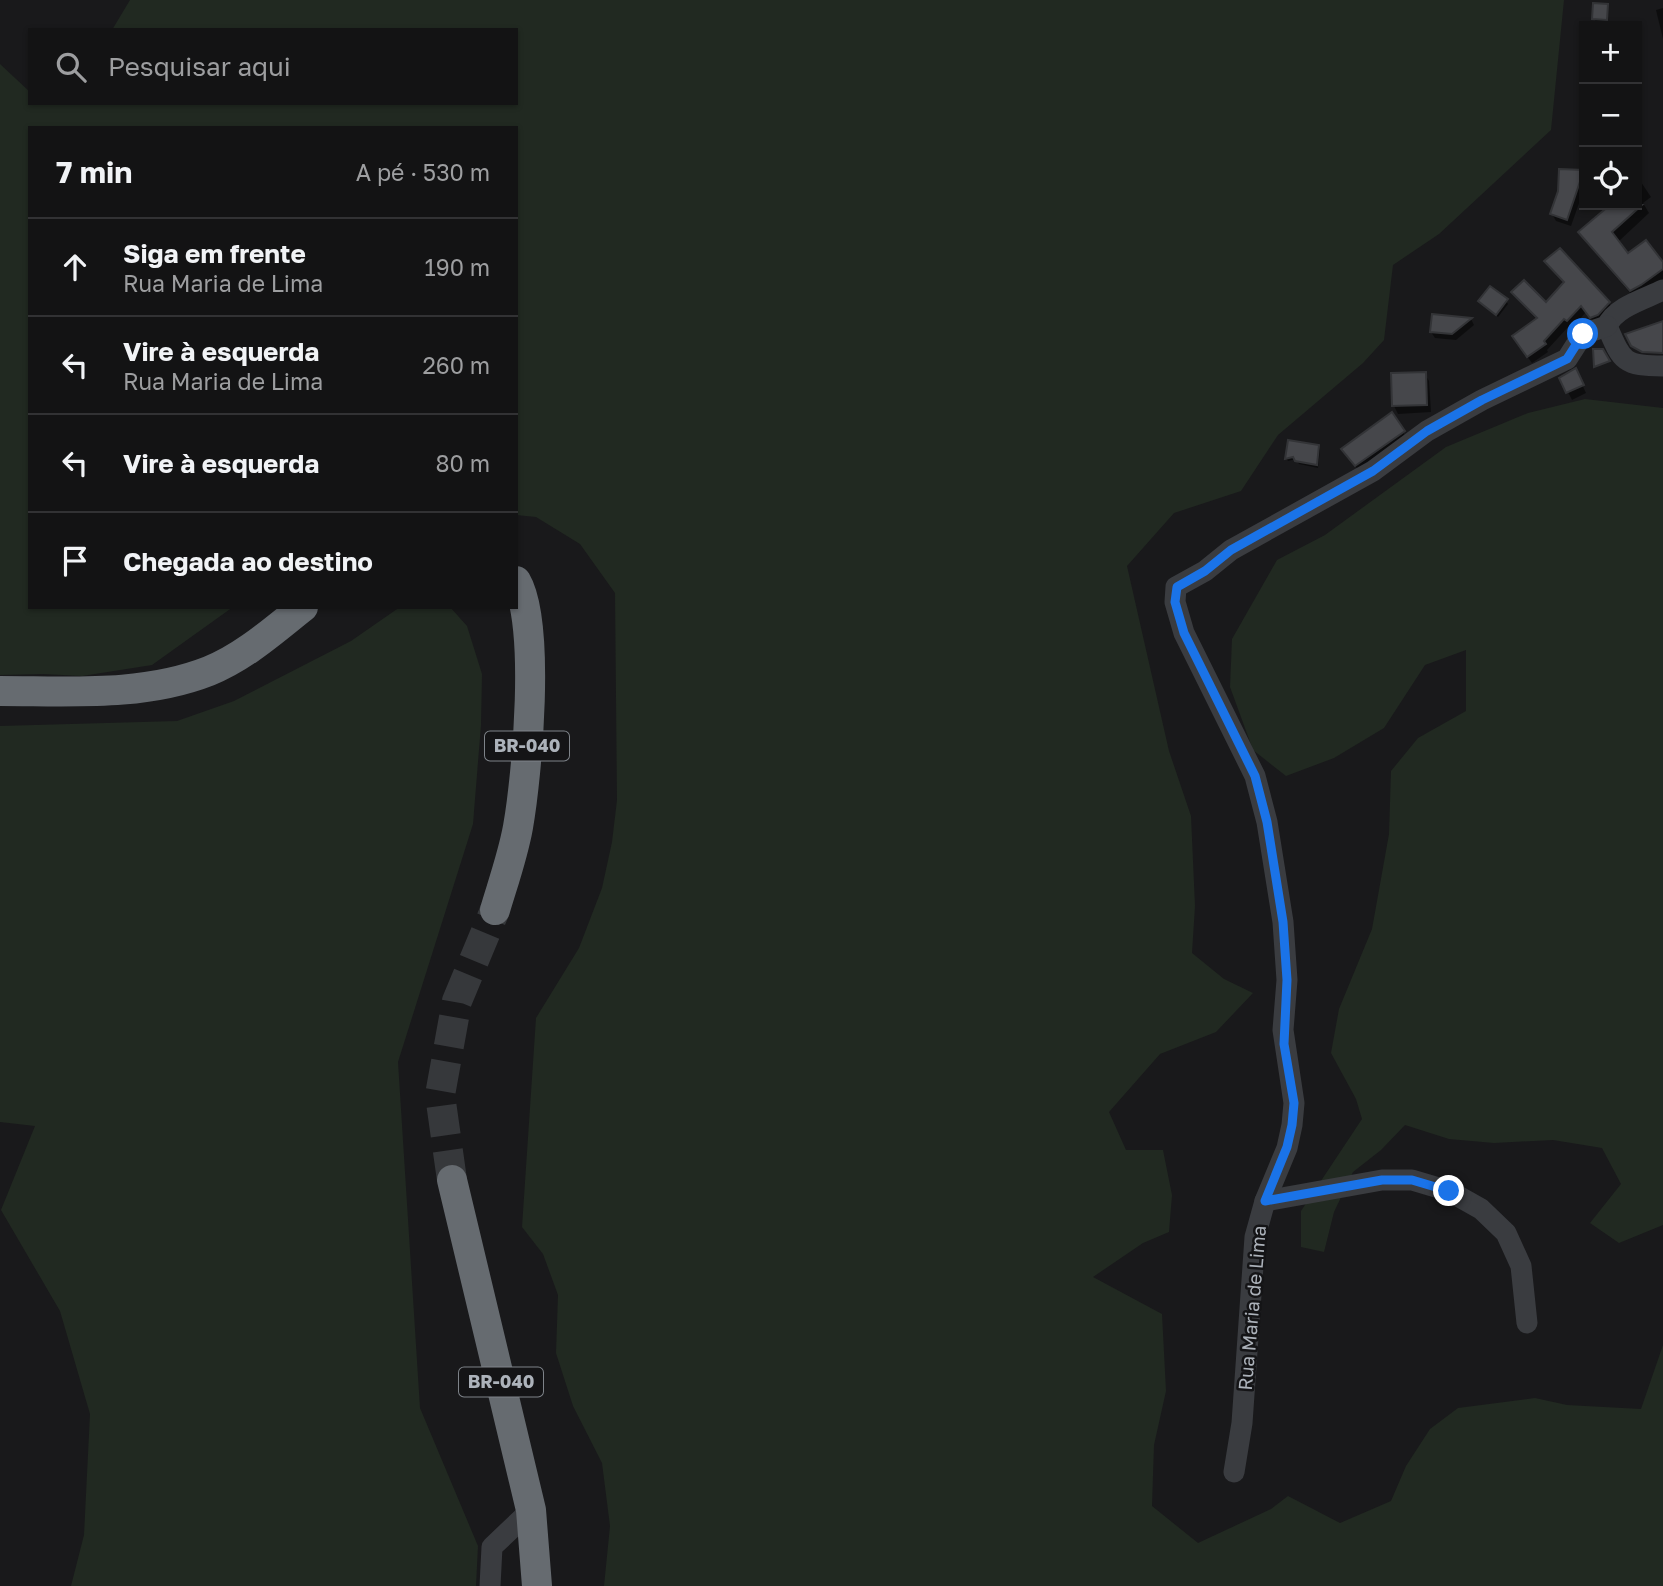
<!DOCTYPE html>
<html lang="pt">
<head>
<meta charset="utf-8">
<style>
  body { margin:0; font-family:"Golos Text",sans-serif; background:#1c1c1d; color:#f1f3f6 }
  .controls { position:absolute; right:21px; top:21px; display:grid; overflow:hidden; border-radius:0px; box-shadow:0 2px 5px #0004 }
  .controls button { width:63px; height:63px; display:grid; place-items:center; padding:0; border:0; border-bottom:2px solid #323234; background:#131314; color:#f1f3f6; font:35px sans-serif }
  .stop { position:absolute; width:21px; height:21px; margin:-16px; border:5px solid #1a73e8; border-radius:50%; background:#fff }
  .stop.end { background:#1a73e8; border-color:#fff; box-shadow:0 2px 7px #0008 }
  .list { margin:0; padding:0; list-style:none }
  h2 { display:flex; justify-content:space-between; align-items:center; height:91px; margin:0; padding:0 28px; font-size:30px }
  h2 small { font-size:23px; font-weight:400; color:#9d9ea0 }
  .list li { display:grid; grid-template-columns:46px 1fr auto; gap:21px; align-items:center; box-sizing:border-box; height:98px; padding:0 28px; border-top:2px solid #323234 }
  .list b { display:block; font-size:26px; white-space:nowrap }
  .list p { margin:0; font-size:23px; white-space:nowrap; color:#9d9ea0 }
  .list em { font-size:23px; font-style:normal; color:#9d9ea0 }
  .icon { flex:none; width:38px; height:38px; fill:none; stroke:currentColor; stroke-width:2; stroke-linecap:round; stroke-linejoin:round }
  .map { position:relative; flex:none; width:1663px; height:1586px; overflow:hidden }
  .search { position:absolute; background:#131314; box-shadow:0 2px 5px #0004; left:28px; top:28px; width:490px; height:77px; display:flex; align-items:center; gap:18px; box-sizing:border-box; padding:0 24px; border-radius:0px; color:#9d9ea0; font-size:26px }
  .panel { position:absolute; background:#131314; box-shadow:0 2px 5px #0004; left:28px; top:126px; width:490px; height:483px; border-radius:0px }
  .map>svg:first-child { display:block }
</style>
</head>
<body>
<div class="map">
<svg width="1663" height="1586" viewBox="0 0 1663 1586">
  <rect width="100%" height="100%" fill="#19191b"/>
  <g fill="#212921">
    <polygon points="130,0 1564,0 1551,130 1439,234 1393,265 1384,340 1363,363 1278,435 1241,491 1174,513 1127,566 1169,751 1191,816 1195,906 1192,953 1224,979 1253,993 1216,1032 1160,1054 1109,1112 1126,1150 1163,1150 1172,1195 1169,1232 1143,1243 1093,1277 1162,1314 1166,1391 1154,1445 1152,1506 1198,1543 1271,1509 1288,1496 1340,1523 1391,1501 1406,1466 1430,1429 1458,1408 1535,1398 1567,1405 1641,1409 1663,1345 1663,1586 604,1586 610,1526 602,1463 573,1406 556,1353 558,1295 543,1254 522,1227 536,1018 579,948 602,888 612,842 617,800 615,593 580,544 536,517 516,515 516,128 30,128 30,607 233,607 152,665 82,676 43,674 0,675 0,64 30,92 30,103 516,103 516,30 112,30"/>
    <polygon points="1585,399 1663,408 1663,1225 1619,1243 1590,1223 1621,1184 1602,1148 1553,1140 1494,1143 1449,1139 1405,1125 1381,1150 1353,1172 1334,1212 1324,1252 1301,1247 1301,1211 1362,1119 1356,1099 1331,1053 1339,1009 1372,929 1389,834 1391,771 1418,738 1466,711 1466,650 1425,665 1384,728 1334,758 1286,776 1253,750 1230,687 1232,639 1277,560 1325,535 1446,447 1528,413"/>
    <polygon points="400,607 450,607 467,626 482,674 481,725 473,824 398,1062 420,1408 478,1546 476,1586 71,1586 84,1535 90,1414 60,1311 1,1210 35,1126 0,1122 0,726 177,721 234,701 351,641"/>
  </g>
  <g fill="#0007">
    <polygon points="1607,6 1608,22 1596,22 1594,18"/>
    <polygon points="1663,8 1663,39 1656,10"/>
    <polygon points="1584,162 1584,189 1571,226 1556,221 1552,214"/>
    <polygon points="1637,176 1651,197 1643,203 1649,213 1618,242 1628,256 1663,265 1663,283 1636,300 1586,242 1581,232 1612,205 1637,205"/>
    <polygon points="1547,262 1609,303 1613,311 1596,325 1586,312 1572,328 1569,326 1547,350 1548,352 1532,363 1518,344 1537,320 1518,300 1513,293 1546,304 1565,284"/>
    <polygon points="1480,301 1506,301 1508,304 1498,317"/>
    <polygon points="1433,316 1471,319 1474,325 1456,340 1435,338 1431,332"/>
    <polygon points="1425,374 1429,381 1431,412 1398,414 1394,406"/>
    <polygon points="1561,378 1579,378 1586,393 1572,400"/>
    <polygon points="1403,432 1407,440 1361,473 1348,457"/>
    <polygon points="1318,446 1320,450 1318,468 1299,464 1296,459 1288,461 1286,458"/>
  </g>
  <g fill="#46474b" stroke="#333437" stroke-width="2">
    <polygon points="1593,3 1608,4 1607,20 1592,19"/>
    <polygon points="1559,169 1584,170 1567,220 1550,214 1558,191"/>
    <polygon points="1610,205 1642,205 1612,232 1628,253 1646,240 1663,262 1663,269 1641,285 1630,291 1578,232"/>
    <polygon points="1560,248 1610,302 1598,315 1590,318 1581,306 1567,321 1564,319 1544,341 1546,344 1527,357 1512,336 1537,318 1511,292 1524,280 1546,302 1564,282 1544,261"/>
    <polygon points="1490,286 1508,299 1496,315 1478,301"/>
    <polygon points="1432,314 1472,318 1452,334 1430,332"/>
    <polygon points="1663,321 1663,353 1642,352 1631,346 1625,334"/>
    <polygon points="1593,349 1603,349 1610,361 1594,367"/>
    <polygon points="1576,368 1584,385 1566,393 1559,378"/>
    <polygon points="1426,372 1427,405 1392,406 1391,373"/>
    <polygon points="1392,412 1405,431 1355,466 1341,449"/>
    <polygon points="1288,440 1319,445 1317,465 1295,461 1293,457 1285,459"/>
  </g>
  <g fill="none" stroke-linecap="round" stroke-linejoin="round">
    <polyline stroke="#36383b" stroke-width="30" stroke-dasharray="30 15" stroke-linecap="butt" points="452,1180 440,1095 457,1001 495,910"/>
    <g stroke="#3a3c40" stroke-width="21">
      <path d="M1607,326C1622,361 1623,366 1663,366"/>
      <path d="M1607,326C1615,307 1645,299 1663,290"/>
      <polyline points="1265,1201 1382,1180 1412,1180 1449,1191 1481,1209 1506,1233 1521,1266 1527,1323"/>
      <polyline points="1234,1472 1242,1423 1255,1237 1265,1201 1287,1148 1292,1125 1294,1103 1283,1030 1287,980 1283,922 1267,822 1255,776 1184,633 1175,602 1176,587 1205,571 1231,550 1373,471 1427,431 1482,400 1567,359 1583,334 1607,326"/>
      <polyline points="490,1586 492,1547 531,1510"/>
    </g>
    <g stroke="#666b70" stroke-width="30">
      <path d="M0,691C70,691 143,697 209,671C244,657 274,630 303,607"/>
      <path d="M495,910C503,883 513,855 518,827C527,776 541,623 516,581"/>
      <polyline points="452,1180 531,1510 537,1586"/>
    </g>
  </g>
  <g fill="none" stroke-linecap="round" stroke-linejoin="round">
    <polyline stroke="#1a73e8" stroke-width="9" points="1449,1191 1412,1180 1382,1180 1265,1201 1287,1147 1292,1125 1294,1103 1284,1044 1287,980 1283,922 1267,822 1255,776 1184,633 1175,602 1177,587 1205,571 1231,550 1373,471 1427,431 1482,400 1567,359 1583,334"/>
  </g>
  <g text-anchor="middle" stroke-width="5" stroke-linejoin="round" paint-order="stroke">
    <g fill="#141416" stroke="#7e8389" stroke-width="2">
      <rect x="485" y="731.5" width="84" height="29" rx="5"/>
      <rect x="459" y="1367.5" width="84" height="29" rx="5"/>
    </g>
    <g font-size="18" font-weight="bold" fill="#acb2ba">
      <text x="527" y="752">BR-040</text>
      <text x="501" y="1388">BR-040</text>
    </g>
    <g font-size="19" fill="#acb2ba" stroke="#141416">
      <text transform="translate(1252 1308) rotate(-85)" y="7">Rua Maria de Lima</text>
    </g>
  </g>
</svg>
<div class="controls">
<button>+</button>
<button>−</button>
<button><svg class="icon" aria-label="locate" viewBox="0 0 24 24"><circle cx="12" cy="12" r="6"/><path d="M12 2v4M12 18v4M2 12h4M18 12h4"/></svg></button>
</div>
<div class="stop" style="left:1583px;top:334px"></div>
<div class="stop end" style="left:1449px;top:1191px"></div>
<div class="search"><svg class="icon" aria-label="search" viewBox="0 0 24 24"><circle cx="10" cy="10" r="6"/><path d="M15 15l6 6"/></svg>Pesquisar aqui</div>
<section class="panel">
<h2>7 min<small>A pé · 530 m</small></h2>
<ul class="list">
<li><svg class="icon" aria-label="ahead" viewBox="0 0 24 24"><path d="M12 20V5M6 11l6-6 6 6"/></svg><div><b>Siga em frente</b><p>Rua Maria de Lima</p></div><em>190 m</em></li>
<li><svg class="icon" aria-label="left" viewBox="0 0 24 24"><path d="M17 20v-9H6M10 6l-5 5 5 5"/></svg><div><b>Vire à esquerda</b><p>Rua Maria de Lima</p></div><em>260 m</em></li>
<li><svg class="icon" aria-label="left" viewBox="0 0 24 24"><path d="M17 20v-9H6M10 6l-5 5 5 5"/></svg><div><b>Vire à esquerda</b></div><em>80 m</em></li>
<li><svg class="icon" aria-label="arrive" viewBox="0 0 24 24"><path d="M6 21V4h12l-3 4 3 4H6"/></svg><div><b>Chegada ao destino</b></div></li>
</ul>
</section>
</div>
</body>
</html>
